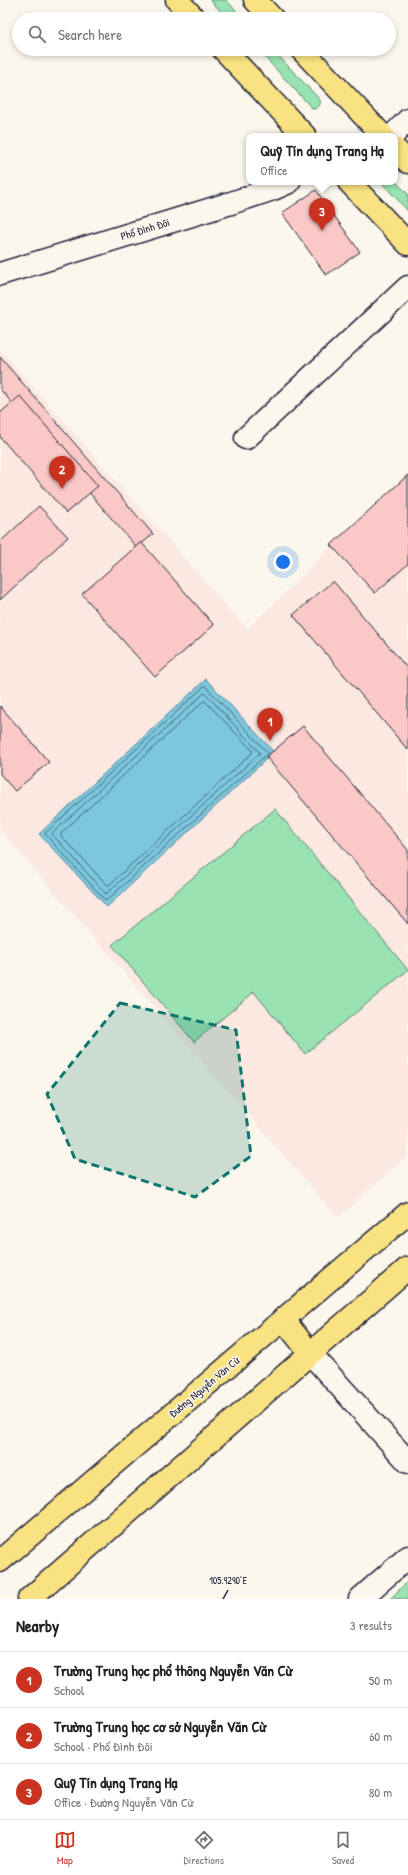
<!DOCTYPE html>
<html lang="en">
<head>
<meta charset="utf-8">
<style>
  body { margin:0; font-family:"Patrick Hand",sans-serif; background:#f2f2f2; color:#202124 }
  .you { position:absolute; left:283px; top:562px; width:14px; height:14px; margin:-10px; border:3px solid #fff; border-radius:50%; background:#1a73e8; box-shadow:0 0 0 6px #1a73e833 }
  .badge { display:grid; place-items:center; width:26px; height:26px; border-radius:50%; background:#c8321e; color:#fff; font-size:13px; font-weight:700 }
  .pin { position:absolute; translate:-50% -33px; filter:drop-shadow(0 1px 2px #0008) }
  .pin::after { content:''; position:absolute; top:21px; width:14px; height:12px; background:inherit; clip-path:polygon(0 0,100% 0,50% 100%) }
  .popup { position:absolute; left:246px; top:133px; width:152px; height:52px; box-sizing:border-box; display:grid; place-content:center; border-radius:8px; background:#fff; filter:drop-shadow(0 1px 3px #0005); font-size:13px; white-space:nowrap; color:#757577 }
  .popup b { font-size:15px; color:#202124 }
  .popup::after { content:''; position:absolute; left:50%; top:100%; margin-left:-8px; border:8px solid transparent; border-top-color:#fff }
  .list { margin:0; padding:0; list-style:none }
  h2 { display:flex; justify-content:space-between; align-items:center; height:52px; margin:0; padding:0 16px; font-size:17px }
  h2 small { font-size:13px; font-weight:400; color:#757577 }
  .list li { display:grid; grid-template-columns:26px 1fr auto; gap:12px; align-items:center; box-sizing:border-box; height:56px; padding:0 16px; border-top:1px solid #e0e0e0 }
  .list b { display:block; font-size:15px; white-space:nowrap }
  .list p { margin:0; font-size:13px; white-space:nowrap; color:#757577 }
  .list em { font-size:13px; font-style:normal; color:#757577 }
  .icon { flex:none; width:22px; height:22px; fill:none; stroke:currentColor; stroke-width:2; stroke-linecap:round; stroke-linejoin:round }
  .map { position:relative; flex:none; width:408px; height:1599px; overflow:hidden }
  .search { position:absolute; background:#fff; box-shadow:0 2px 6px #0003; left:12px; right:12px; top:12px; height:44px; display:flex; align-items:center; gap:10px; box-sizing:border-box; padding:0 14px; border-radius:22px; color:#757577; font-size:15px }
  .sheet { height:220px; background:#fff }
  nav { display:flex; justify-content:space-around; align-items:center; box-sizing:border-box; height:56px; border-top:1px solid #e0e0e0; background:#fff; font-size:11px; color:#757577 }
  nav a { display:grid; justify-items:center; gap:2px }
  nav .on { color:#c8321e }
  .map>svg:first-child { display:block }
</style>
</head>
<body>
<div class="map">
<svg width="408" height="1599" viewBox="0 0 408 1599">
  <rect width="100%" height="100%" fill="#fbf7ec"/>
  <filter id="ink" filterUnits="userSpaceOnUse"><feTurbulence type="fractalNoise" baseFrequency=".025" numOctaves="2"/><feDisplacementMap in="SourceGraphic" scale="8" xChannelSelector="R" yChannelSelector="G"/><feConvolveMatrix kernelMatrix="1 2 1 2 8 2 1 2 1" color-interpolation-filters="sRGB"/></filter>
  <g filter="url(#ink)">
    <polygon fill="#fbe9e1" points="0,349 247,629 408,472 408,1155 338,1218 0,830"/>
    <g fill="#99e2b1" stroke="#5e8276">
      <polygon points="210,0 226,0 244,19 228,19"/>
      <path d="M257,49H272L320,100C321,105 319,107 314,109L311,107Z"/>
      <polygon points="395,181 408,194 408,211 381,182 395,182"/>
      <polygon points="275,809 408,970 305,1054 254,992 194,1042 112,945"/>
      <polygon points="408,1581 408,1599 390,1599"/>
    </g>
    <polygon fill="#7cc7dc" stroke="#58859c" points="206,679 274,752 107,907 39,834"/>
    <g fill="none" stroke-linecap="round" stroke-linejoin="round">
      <g stroke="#46647b" stroke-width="1">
        <polygon points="205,686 268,753 106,901 45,834"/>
        <polygon points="205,693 260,753 106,894 52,834"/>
        <polygon points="204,701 206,702 252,750 252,753 109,885 107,885 61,836 61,834"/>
      </g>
    </g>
    <g fill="#fac9c7" stroke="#22223b">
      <polygon points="316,190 360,252 326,275 282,213"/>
      <polygon points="0,357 153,534 137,548 0,389"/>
      <polygon points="20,396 98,486 66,513 0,437 0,413"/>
      <polygon points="408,475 408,564 375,593 331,545"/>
      <polygon points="39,506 68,537 0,600 0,542"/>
      <polygon points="141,542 214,625 155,677 82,594"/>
      <polygon points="333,581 408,669 408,750 293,615"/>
      <polygon points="0,706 49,762 15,791 0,774"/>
      <polygon points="303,726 408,850 408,924 266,757"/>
    </g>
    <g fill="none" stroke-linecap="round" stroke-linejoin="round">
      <g stroke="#22223b" stroke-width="25">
        <g id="minor">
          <polyline points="392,136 408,120"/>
          <polyline points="0,274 231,203 273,189 289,182"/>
          <polyline points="246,438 408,287"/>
          <polyline points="310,1353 408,1462"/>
          <polyline points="360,1599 408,1557"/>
        </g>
      </g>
      <g stroke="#22223b" stroke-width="25">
        <g id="major">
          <polyline points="177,0 195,19"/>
          <polyline points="255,0 273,19"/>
          <polyline points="223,49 305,136"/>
          <polyline points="301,49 383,136"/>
          <polyline points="395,149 408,162"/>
          <polyline points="349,182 408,244"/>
          <polyline points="283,1319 310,1353"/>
          <polyline points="0,1561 408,1213"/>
          <polyline points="29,1599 408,1268"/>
        </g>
      </g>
      <use href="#minor" stroke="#fbf7ec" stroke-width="22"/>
      <use href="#major" stroke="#f8e281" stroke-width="22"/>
    </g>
  </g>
  <path fill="#0f766e" fill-opacity="0.2" stroke="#0f766e" stroke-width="3" stroke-dasharray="8 5" stroke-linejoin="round" d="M120,1003L236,1030L251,1156L195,1197L75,1159L47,1094Z"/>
  <path fill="none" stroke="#22223b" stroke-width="1.5" d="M223,1599L228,1590"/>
  <g text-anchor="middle" stroke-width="3" stroke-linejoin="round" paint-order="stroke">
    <g font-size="11" fill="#22223b" stroke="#fbf7ec">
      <text transform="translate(145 229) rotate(-17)" y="4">Phố Đình Đôi</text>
      <text transform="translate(204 1387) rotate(-40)" y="4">Đường Nguyễn Văn Cừ</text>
    </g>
  </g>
  <g font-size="10" text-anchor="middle" fill="#22223b" stroke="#fbf7ec" stroke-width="3" stroke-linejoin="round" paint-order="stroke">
    <text x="228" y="1584">105.9290°E</text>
  </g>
</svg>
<div class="you"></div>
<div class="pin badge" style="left:270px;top:741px">1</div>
<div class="pin badge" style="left:62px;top:489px">2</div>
<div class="pin badge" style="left:322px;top:231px">3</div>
<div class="popup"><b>Quỹ Tín dụng Trang Hạ</b>Office</div>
<div class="search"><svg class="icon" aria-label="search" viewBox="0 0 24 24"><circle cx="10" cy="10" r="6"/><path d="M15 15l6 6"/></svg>Search here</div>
</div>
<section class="sheet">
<h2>Nearby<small>3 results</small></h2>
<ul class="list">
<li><span class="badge">1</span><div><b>Trường Trung học phổ thông Nguyễn Văn Cừ</b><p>School</p></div><em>50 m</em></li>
<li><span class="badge">2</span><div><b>Trường Trung học cơ sở Nguyễn Văn Cừ</b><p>School · Phố Đình Đôi</p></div><em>60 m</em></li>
<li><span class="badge">3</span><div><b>Quỹ Tín dụng Trang Hạ</b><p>Office · Đường Nguyễn Văn Cừ</p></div><em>80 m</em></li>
</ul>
</section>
<nav>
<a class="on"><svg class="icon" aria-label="map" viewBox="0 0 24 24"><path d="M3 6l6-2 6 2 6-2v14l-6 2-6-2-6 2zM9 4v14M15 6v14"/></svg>Map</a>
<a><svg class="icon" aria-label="directions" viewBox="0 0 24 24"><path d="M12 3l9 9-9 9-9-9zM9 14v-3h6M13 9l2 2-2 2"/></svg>Directions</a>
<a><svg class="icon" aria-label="saved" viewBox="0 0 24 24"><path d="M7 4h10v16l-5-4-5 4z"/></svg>Saved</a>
</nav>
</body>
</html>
